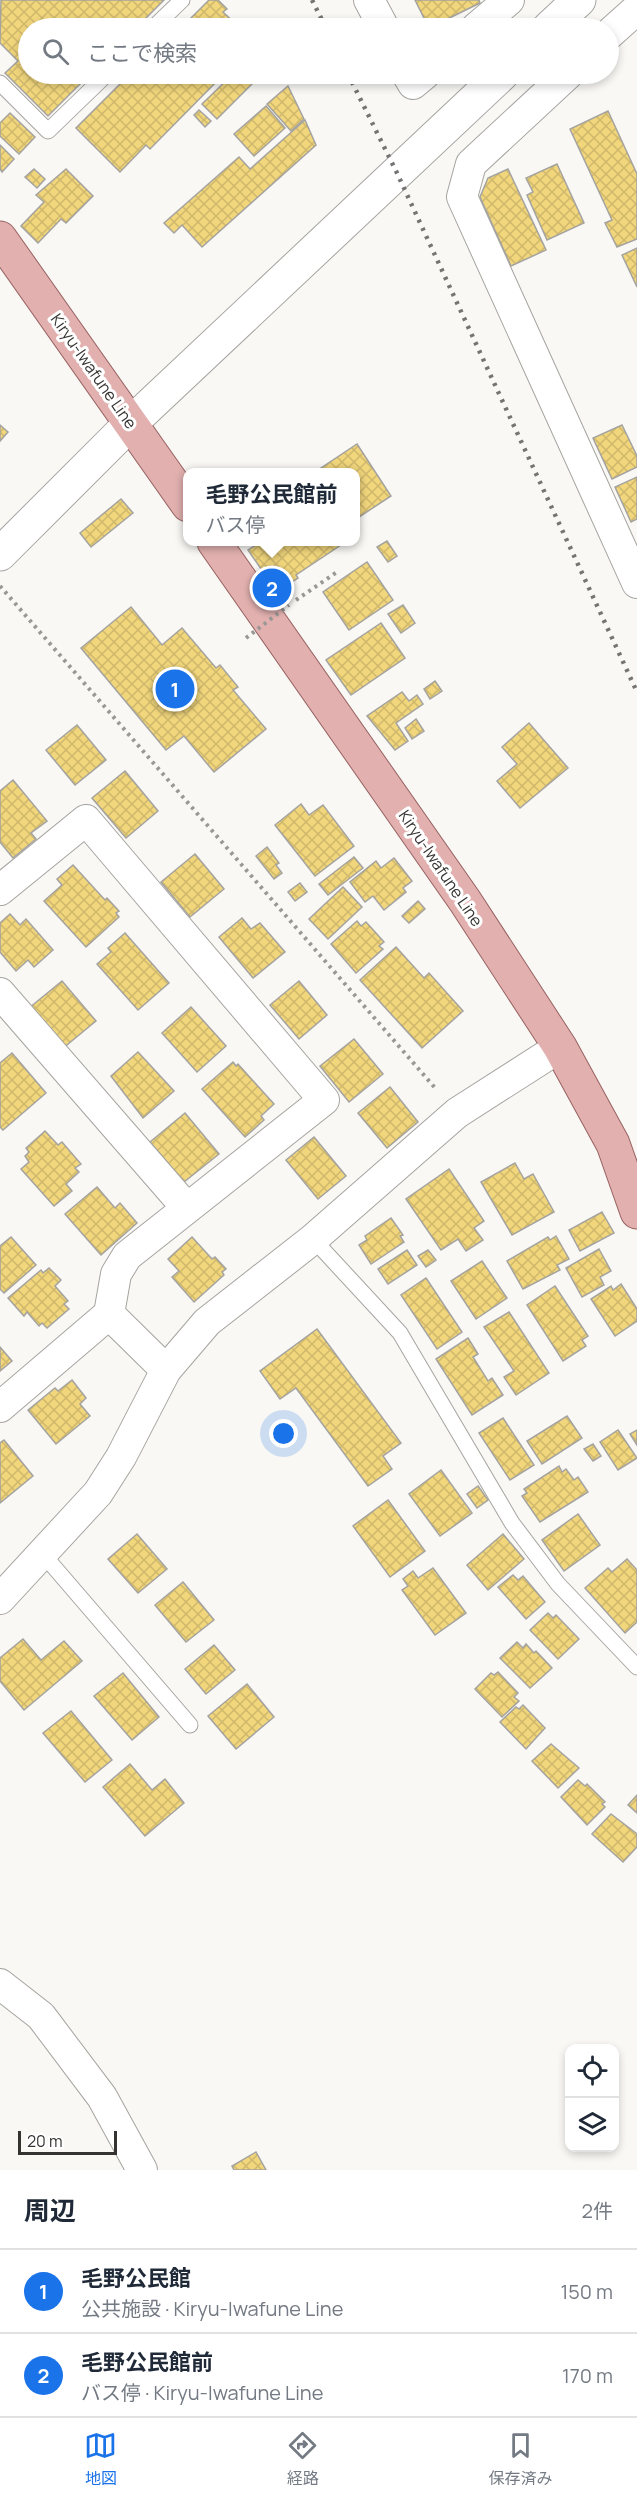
<!DOCTYPE html>
<html lang="ja">
<head>
<meta charset="utf-8">
<style>
  body { margin:0; font-family:Manrope,"Noto Sans JP",sans-serif; background:#f2f2f3; color:#1f2937 }
  .controls { position:absolute; right:18px; bottom:18px; display:grid; overflow:hidden; border-radius:12px; box-shadow:0 3px 9px #0003 }
  .controls button { width:54px; height:54px; display:grid; place-items:center; padding:0; border:0; border-bottom:2px solid #e0e1e3; background:#fff; color:#1f2937; font:30px sans-serif }
  .scale { position:absolute; left:18px; bottom:15px; width:99px; box-sizing:border-box; padding-left:6px; border:3px solid #343332; border-top:0; font-size:16px; line-height:21px; white-space:nowrap; color:#343332; -webkit-text-stroke:4px #fff; paint-order:stroke }
  .you { position:absolute; left:284px; top:1434px; width:21px; height:21px; margin:-15px; border:4px solid #fff; border-radius:50%; background:#1a73e8; box-shadow:0 0 0 9px #1a73e833 }
  .badge { display:grid; place-items:center; width:39px; height:39px; border-radius:50%; background:#1a73e8; color:#fff; font-size:20px; font-weight:700 }
  .pin { position:absolute; translate:-50% -50%; border:3px solid #fff; box-shadow:0 2px 6px #0006 }
  .popup { position:absolute; left:183px; top:468px; width:177px; height:78px; box-sizing:border-box; display:grid; place-content:center; border-radius:12px; background:#fff; filter:drop-shadow(0 2px 4px #0005); font-size:20px; white-space:nowrap; color:#747a83 }
  .popup b { font-size:22px; color:#1f2937 }
  .popup::after { content:''; position:absolute; left:50%; top:100%; margin-left:-12px; border:12px solid transparent; border-top-color:#fff }
  .list { margin:0; padding:0; list-style:none }
  h2 { display:flex; justify-content:space-between; align-items:center; height:78px; margin:0; padding:0 24px; font-size:26px }
  h2 small { font-size:20px; font-weight:400; color:#747a83 }
  .list li { display:grid; grid-template-columns:39px 1fr auto; gap:18px; align-items:center; box-sizing:border-box; height:84px; padding:0 24px; border-top:2px solid #e0e1e3 }
  .list b { display:block; font-size:22px; white-space:nowrap }
  .list p { margin:0; font-size:20px; white-space:nowrap; color:#747a83 }
  .list em { font-size:20px; font-style:normal; color:#747a83 }
  .icon { flex:none; width:33px; height:33px; fill:none; stroke:currentColor; stroke-width:2; stroke-linecap:round; stroke-linejoin:round }
  .map { position:relative; flex:none; width:637px; height:2170px; overflow:hidden }
  .search { position:absolute; background:#fff; box-shadow:0 3px 9px #0003; left:18px; right:18px; top:18px; height:66px; display:flex; align-items:center; gap:15px; box-sizing:border-box; padding:0 21px; border-radius:33px; color:#747a83; font-size:22px }
  .sheet { height:246px; background:#fff }
  nav { display:flex; justify-content:space-around; align-items:center; box-sizing:border-box; height:84px; border-top:2px solid #e0e1e3; background:#fff; font-size:16px; color:#747a83 }
  nav a { display:grid; justify-items:center; gap:3px }
  nav .on { color:#1a73e8 }
  .map>svg:first-child { display:block }
</style>
</head>
<body>
<div class="map">
<svg width="637" height="2170" viewBox="0 0 637 2170">
  <defs>
    <pattern id="building-cross-hatch" width="8" height="8" patternUnits="userSpaceOnUse" patternTransform="scale(1.5)"><rect width="8" height="8" fill="#f1d67c"/><path d="M0 0l8 8M0 8l8-8" fill="none" stroke="#cfb86c"/></pattern>
  </defs>
  <rect width="100%" height="100%" fill="#f9f8f5"/>
  <g fill="url(#building-cross-hatch)" stroke="#a4a39f" stroke-width="1.5">
    <polygon points="1,0 164,0 136,28 28,28 28,74 90,74 48,116 5,73 18,61 0,43"/>
    <polygon points="209,0 218,0 227,9 223,12 240,28 181,28"/>
    <polygon points="415,0 479,0 480,3 429,28"/>
    <polygon points="130,74 223,75 150,149 146,145 120,172 76,128"/>
    <polygon points="233,74 262,74 217,119 202,104"/>
    <polygon points="288,86 304,119 291,131 267,104"/>
    <polygon points="266,106 285,128 254,156 234,134"/>
    <polygon points="199,110 211,121 205,127 194,115"/>
    <polygon points="608,111 637,174 637,239 617,247 605,223 612,220 570,129"/>
    <polygon points="10,113 35,137 19,154 0,136 0,123"/>
    <polygon points="305,120 316,145 202,247 182,225 174,233 164,223 239,157 250,169"/>
    <polygon points="0,145 14,159 2,172 0,169"/>
    <polygon points="557,164 584,223 547,240 527,195 533,192 526,178"/>
    <polygon points="34,169 45,179 37,188 25,177"/>
    <polygon points="66,169 93,196 66,223 61,219 38,243 21,226 44,202 36,195"/>
    <polygon points="508,169 546,250 511,266 480,197 488,178"/>
    <polygon points="637,248 637,287 622,255"/>
    <polygon points="0,425 8,432 0,441"/>
    <polygon points="622,425 637,456 637,467 612,479 593,438"/>
    <polygon points="357,444 391,496 356,519 356,472 315,472"/>
    <polygon points="637,477 637,519 631,522 615,487"/>
    <polygon points="121,499 133,513 91,547 80,533"/>
    <polygon points="387,541 397,556 388,562 377,547"/>
    <polygon points="261,542 343,542 344,543 296,575 298,578 277,592 248,550"/>
    <polygon points="367,562 393,600 349,630 323,592"/>
    <polygon points="403,605 415,623 401,633 388,614"/>
    <polygon points="131,607 162,645 182,628 216,668 220,665 238,687 233,690 266,729 214,772 184,736 166,750 81,648"/>
    <polygon points="381,623 405,658 351,695 326,660"/>
    <polygon points="435,681 442,691 430,699 424,689"/>
    <polygon points="402,692 409,701 417,695 423,704 396,723 408,741 395,750 367,716"/>
    <polygon points="416,719 424,731 412,739 405,728"/>
    <polygon points="529,723 568,768 520,808 497,781 517,764 502,747"/>
    <polygon points="77,725 106,760 75,785 46,750"/>
    <polygon points="125,771 158,811 126,838 92,798"/>
    <polygon points="13,780 47,821 31,833 36,839 13,858 0,842 0,791"/>
    <polygon points="301,804 309,815 323,805 354,846 315,876 275,825"/>
    <polygon points="267,847 279,863 276,865 282,873 274,879 256,856"/>
    <polygon points="195,854 224,889 190,917 161,882"/>
    <polygon points="354,857 363,868 328,895 319,884"/>
    <polygon points="394,858 412,881 403,888 406,892 384,910 373,896 365,902 350,882 376,861 381,868"/>
    <polygon points="73,865 105,900 107,898 119,911 116,913 119,917 86,947 44,901 62,885 57,879"/>
    <polygon points="300,883 307,892 295,901 288,892"/>
    <polygon points="343,887 362,907 328,939 309,919"/>
    <polygon points="418,901 425,909 409,923 402,916"/>
    <polygon points="10,914 20,925 26,919 53,950 34,967 28,960 16,971 0,952 0,923"/>
    <polygon points="242,918 251,929 260,923 285,952 253,978 219,937"/>
    <polygon points="357,921 361,926 366,922 384,942 379,946 383,949 356,973 331,944"/>
    <polygon points="125,933 169,983 138,1010 97,964 111,952 108,948"/>
    <polygon points="396,947 424,978 429,973 463,1011 422,1048 360,980"/>
    <polygon points="62,981 96,1021 62,1049 29,1008"/>
    <polygon points="299,981 327,1015 299,1039 270,1005"/>
    <polygon points="191,1007 226,1046 197,1072 162,1033"/>
    <polygon points="354,1039 383,1074 349,1102 320,1066"/>
    <polygon points="138,1052 174,1091 143,1118 111,1076"/>
    <polygon points="12,1053 46,1093 3,1130 0,1127 0,1063"/>
    <polygon points="233,1062 236,1066 238,1064 274,1104 261,1116 264,1120 245,1137 202,1089"/>
    <polygon points="390,1087 418,1122 387,1148 358,1113"/>
    <polygon points="185,1113 219,1154 184,1182 150,1142"/>
    <polygon points="45,1131 58,1145 62,1142 81,1164 75,1168 79,1172 66,1184 72,1191 54,1206 21,1169 29,1162 25,1156 29,1152 26,1148"/>
    <polygon points="314,1137 346,1176 318,1199 286,1160"/>
    <polygon points="515,1163 524,1179 533,1174 554,1212 512,1235 481,1182"/>
    <polygon points="449,1169 484,1221 474,1228 483,1240 466,1251 458,1239 441,1250 406,1199"/>
    <polygon points="97,1187 115,1208 120,1203 137,1223 101,1255 65,1214"/>
    <polygon points="602,1212 614,1233 580,1251 569,1230"/>
    <polygon points="391,1218 403,1235 400,1236 404,1242 371,1264 359,1245 367,1240 365,1236"/>
    <polygon points="556,1236 569,1259 557,1265 560,1270 523,1289 507,1261 548,1237 550,1240"/>
    <polygon points="11,1237 36,1265 4,1293 0,1289 0,1246"/>
    <polygon points="192,1237 212,1259 215,1257 226,1269 222,1272 224,1275 194,1302 172,1277 179,1271 168,1259"/>
    <polygon points="599,1249 611,1271 600,1277 604,1285 582,1297 566,1268"/>
    <polygon points="407,1250 417,1265 388,1284 378,1269"/>
    <polygon points="428,1250 436,1260 426,1267 418,1256"/>
    <polygon points="482,1261 507,1298 476,1319 451,1281"/>
    <polygon points="49,1268 61,1280 55,1286 68,1301 64,1304 69,1309 47,1328 42,1323 39,1326 27,1312 24,1316 8,1298 41,1270 43,1273"/>
    <polygon points="426,1278 462,1332 437,1349 401,1295"/>
    <polygon points="621,1284 637,1309 637,1321 615,1336 591,1299 611,1286 613,1290"/>
    <polygon points="555,1286 588,1336 582,1340 586,1346 563,1361 527,1305"/>
    <polygon points="509,1312 549,1373 516,1395 504,1377 514,1371 484,1327"/>
    <polygon points="317,1329 401,1443 383,1456 392,1469 368,1486 296,1388 280,1399 260,1371"/>
    <polygon points="468,1338 478,1354 473,1357 488,1381 492,1378 503,1395 472,1415 436,1359"/>
    <polygon points="0,1347 12,1361 0,1371"/>
    <polygon points="72,1380 86,1398 80,1404 90,1416 56,1444 28,1410 55,1388 58,1391"/>
    <polygon points="567,1416 582,1438 542,1464 527,1441"/>
    <polygon points="503,1418 534,1465 510,1480 479,1433"/>
    <polygon points="618,1430 637,1458 618,1470 600,1442"/>
    <polygon points="637,1430 637,1445 630,1434"/>
    <polygon points="4,1440 33,1476 0,1503 0,1443"/>
    <polygon points="593,1444 601,1456 593,1461 584,1449"/>
    <polygon points="559,1466 562,1472 566,1469 574,1480 578,1477 588,1492 540,1522 522,1496 527,1493 524,1489"/>
    <polygon points="441,1470 472,1513 440,1536 409,1494"/>
    <polygon points="478,1486 488,1500 477,1508 467,1494"/>
    <polygon points="388,1500 425,1551 390,1577 353,1526"/>
    <polygon points="578,1514 600,1545 564,1571 542,1540"/>
    <polygon points="137,1534 167,1569 138,1593 108,1559"/>
    <polygon points="503,1534 524,1559 488,1590 467,1565"/>
    <polygon points="627,1559 637,1570 637,1622 625,1633 585,1588 608,1568 612,1572"/>
    <polygon points="433,1568 466,1613 435,1635 402,1590 408,1586 403,1579 413,1571 418,1578"/>
    <polygon points="513,1575 518,1580 523,1576 545,1602 526,1619 498,1587"/>
    <polygon points="183,1582 214,1620 186,1642 155,1605"/>
    <polygon points="548,1613 553,1618 556,1615 579,1639 558,1659 530,1630"/>
    <polygon points="23,1639 41,1660 64,1641 82,1661 24,1710 0,1681 0,1658"/>
    <polygon points="517,1642 523,1648 526,1644 534,1653 536,1651 552,1668 530,1688 500,1658"/>
    <polygon points="214,1645 235,1670 206,1694 185,1669"/>
    <polygon points="498,1672 518,1693 514,1697 519,1701 502,1717 475,1689 491,1673 494,1675"/>
    <polygon points="123,1673 159,1717 132,1740 94,1696"/>
    <polygon points="247,1684 274,1717 236,1749 208,1716"/>
    <polygon points="523,1705 545,1728 526,1749 500,1722 516,1707 519,1709"/>
    <polygon points="71,1711 112,1760 85,1782 43,1733"/>
    <polygon points="551,1744 579,1768 558,1788 532,1761"/>
    <polygon points="130,1764 152,1790 165,1779 184,1803 145,1836 103,1787"/>
    <polygon points="578,1780 585,1786 587,1784 605,1802 602,1804 605,1807 587,1825 561,1797"/>
    <polygon points="637,1795 637,1813 628,1805"/>
    <polygon points="611,1814 637,1834 637,1847 623,1862 592,1834"/>
    <polygon points="256,2152 266,2170 234,2170 232,2166"/>
  </g>
  <g fill="none" stroke-linecap="round" stroke-linejoin="round">
    <g stroke="#a5a4a0" stroke-width="17">
      <g id="service">
        <polyline points="153,28 182,0"/>
        <polyline points="0,83 48,131 107,74"/>
        <polyline points="313,1239 400,1333 512,1523 558,1584 637,1667"/>
        <polyline points="42,1553 190,1725"/>
      </g>
    </g>
    <g stroke="#a5a4a0" stroke-width="32">
      <g id="minor">
        <polyline points="369,0 384,28"/>
        <polyline points="476,28 509,0"/>
        <polyline points="608,35 637,9"/>
        <polyline points="407,74 413,84 425,74"/>
        <polyline points="568,74 471,164 462,197 637,583"/>
        <polyline points="0,890 86,820 324,1100 127,1256 116,1274 109,1314 166,1370"/>
        <polyline points="0,993 186,1207"/>
        <polyline points="0,1407 109,1314"/>
        <polyline points="0,1599 98,1493 121,1457 166,1370 207,1322 313,1239 457,1113 560,1047"/>
        <polyline points="0,1984 41,2016 102,2097 142,2170"/>
      </g>
    </g>
    <g stroke="#a5a4a0" stroke-width="35">
      <g id="tertiary">
        <polyline points="549,28 579,0"/>
        <polyline points="0,554 131,423 502,74"/>
      </g>
    </g>
    <g stroke="#976261" stroke-width="35">
      <g id="primary">
        <polyline points="0,238 188,505"/>
        <polyline points="214,542 465,901 560,1047 613,1144 637,1212"/>
      </g>
    </g>
    <g stroke="#999896" stroke-width="4" stroke-dasharray="3 4.5" stroke-linecap="butt">
      <polyline points="0,586 436,1089"/>
      <polyline points="296,600 337,572"/>
    </g>
    <use href="#service" stroke="#fff" stroke-width="15"/>
    <use href="#minor" stroke="#fff" stroke-width="30"/>
    <use href="#tertiary" stroke="#fff" stroke-width="33"/>
    <use href="#primary" stroke="#e1b0af" stroke-width="33"/>
    <g stroke="#757472" stroke-width="4.5" stroke-dasharray="3 6" stroke-linecap="butt">
      <polyline points="312,0 326,28"/>
      <polyline points="348,74 397,173 637,692"/>
    </g>
    <polyline stroke="#999896" stroke-width="4" stroke-dasharray="3 4.5" stroke-linecap="butt" points="246,638 289,605"/>
  </g>
  <g text-anchor="middle" stroke-width="6" stroke-linejoin="round" paint-order="stroke">
    <g font-size="16" fill="#343332" stroke="#fff">
      <text transform="translate(94 371) rotate(55)" y="6">Kiryu-Iwafune Line</text>
      <text transform="translate(441 868) rotate(56)" y="6">Kiryu-Iwafune Line</text>
    </g>
  </g>
</svg>
<div class="controls">
<button><svg class="icon" aria-label="locate" viewBox="0 0 24 24"><circle cx="12" cy="12" r="6"/><path d="M12 2v4M12 18v4M2 12h4M18 12h4"/></svg></button>
<button><svg class="icon" aria-label="layers" viewBox="0 0 24 24"><path d="M12 4l9 5-9 5-9-5zM3 14l9 5 9-5"/></svg></button>
</div>
<div class="scale">20 m</div>
<div class="you"></div>
<div class="pin badge" style="left:175px;top:689px">1</div>
<div class="pin badge" style="left:272px;top:588px">2</div>
<div class="popup"><b>毛野公民館前</b>バス停</div>
<div class="search"><svg class="icon" aria-label="search" viewBox="0 0 24 24"><circle cx="10" cy="10" r="6"/><path d="M15 15l6 6"/></svg>ここで検索</div>
</div>
<section class="sheet">
<h2>周辺<small>2件</small></h2>
<ul class="list">
<li><span class="badge">1</span><div><b>毛野公民館</b><p>公共施設 · Kiryu-Iwafune Line</p></div><em>150 m</em></li>
<li><span class="badge">2</span><div><b>毛野公民館前</b><p>バス停 · Kiryu-Iwafune Line</p></div><em>170 m</em></li>
</ul>
</section>
<nav>
<a class="on"><svg class="icon" aria-label="map" viewBox="0 0 24 24"><path d="M3 6l6-2 6 2 6-2v14l-6 2-6-2-6 2zM9 4v14M15 6v14"/></svg>地図</a>
<a><svg class="icon" aria-label="directions" viewBox="0 0 24 24"><path d="M12 3l9 9-9 9-9-9zM9 14v-3h6M13 9l2 2-2 2"/></svg>経路</a>
<a><svg class="icon" aria-label="saved" viewBox="0 0 24 24"><path d="M7 4h10v16l-5-4-5 4z"/></svg>保存済み</a>
</nav>
</body>
</html>
